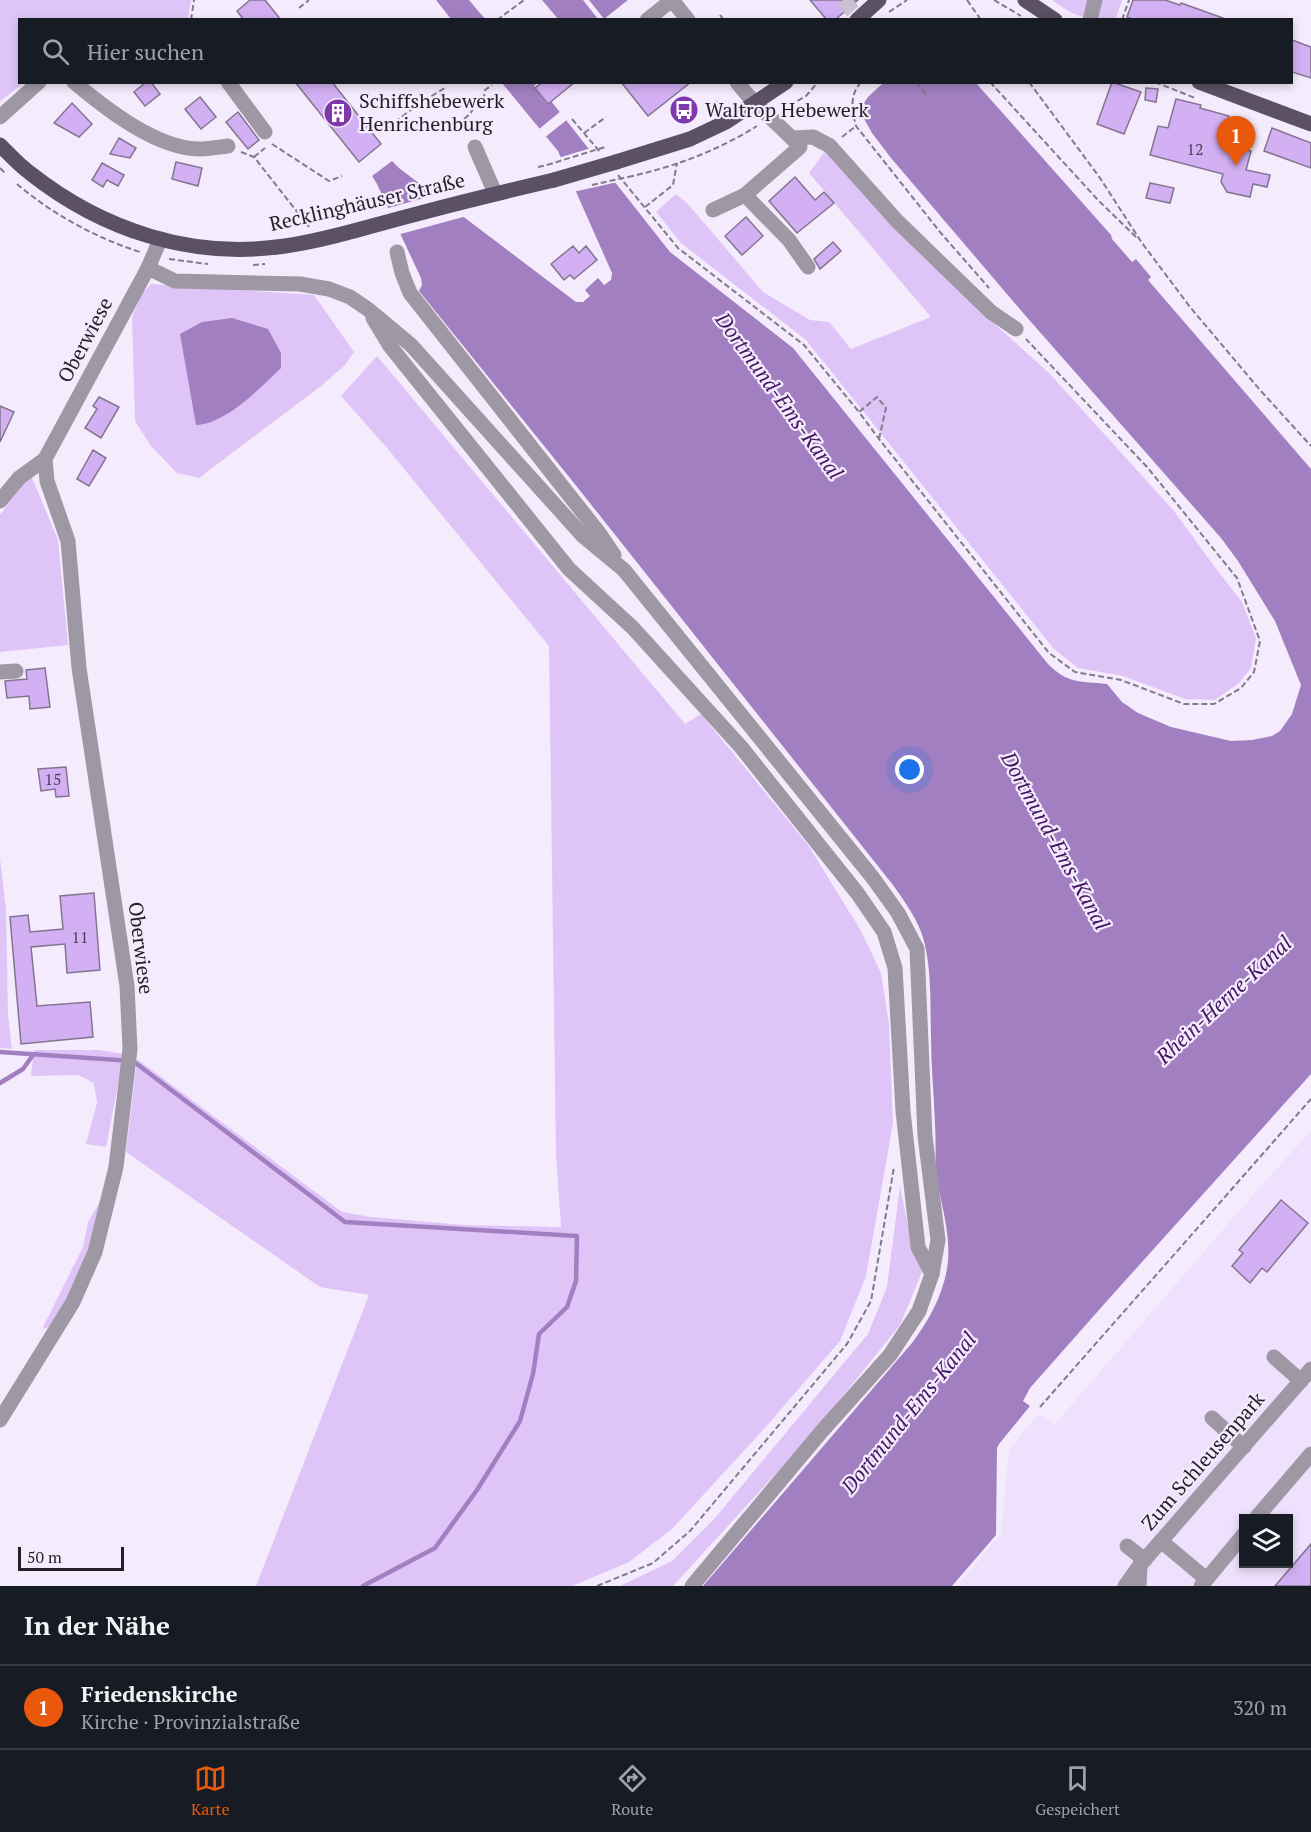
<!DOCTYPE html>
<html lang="de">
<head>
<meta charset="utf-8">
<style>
  body { margin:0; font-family:"PT Serif",serif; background:#20242c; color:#f1f3f6 }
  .controls { position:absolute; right:18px; bottom:18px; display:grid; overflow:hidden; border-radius:0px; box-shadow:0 3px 9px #0003 }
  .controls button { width:54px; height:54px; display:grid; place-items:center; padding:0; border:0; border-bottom:2px solid #363941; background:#171b24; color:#f1f3f6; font:30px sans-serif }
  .scale { position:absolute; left:18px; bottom:15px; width:106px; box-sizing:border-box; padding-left:6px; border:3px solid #241e29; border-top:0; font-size:16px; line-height:21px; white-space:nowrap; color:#241e29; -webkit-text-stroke:4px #f4ebfd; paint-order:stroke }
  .you { position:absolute; left:910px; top:770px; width:21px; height:21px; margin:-15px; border:4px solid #fff; border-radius:50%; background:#1a73e8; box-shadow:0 0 0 9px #1a73e833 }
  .badge { display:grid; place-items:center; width:39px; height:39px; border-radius:50%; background:#ea580c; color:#fff; font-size:20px; font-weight:700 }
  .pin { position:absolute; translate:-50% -50px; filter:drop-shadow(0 2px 3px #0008) }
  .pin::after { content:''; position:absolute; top:32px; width:21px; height:18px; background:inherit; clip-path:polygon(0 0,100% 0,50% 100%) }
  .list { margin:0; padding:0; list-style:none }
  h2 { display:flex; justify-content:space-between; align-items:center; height:78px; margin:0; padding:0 24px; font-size:26px }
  h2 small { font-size:20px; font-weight:400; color:#9ea1a6 }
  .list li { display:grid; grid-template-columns:39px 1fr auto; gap:18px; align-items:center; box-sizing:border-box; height:84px; padding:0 24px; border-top:2px solid #363941 }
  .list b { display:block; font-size:22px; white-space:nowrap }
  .list p { margin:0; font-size:20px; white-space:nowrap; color:#9ea1a6 }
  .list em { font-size:20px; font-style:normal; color:#9ea1a6 }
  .icon { flex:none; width:33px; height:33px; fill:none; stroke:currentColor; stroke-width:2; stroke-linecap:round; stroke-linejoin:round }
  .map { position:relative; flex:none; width:1311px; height:1586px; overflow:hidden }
  .search { position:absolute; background:#171b24; box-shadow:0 3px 9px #0003; left:18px; right:18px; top:18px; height:66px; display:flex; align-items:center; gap:15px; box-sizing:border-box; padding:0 21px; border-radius:0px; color:#9ea1a6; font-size:22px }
  .sheet { height:162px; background:#171b24 }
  nav { display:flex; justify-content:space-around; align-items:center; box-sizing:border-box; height:84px; border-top:2px solid #363941; background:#171b24; font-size:16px; color:#9ea1a6 }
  nav a { display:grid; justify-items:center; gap:3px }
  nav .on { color:#ea580c }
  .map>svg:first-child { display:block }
</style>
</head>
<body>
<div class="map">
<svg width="1311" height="1586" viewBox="0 0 1311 1586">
  <rect width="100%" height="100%" fill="#f4ebfd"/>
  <path fill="#efe0fd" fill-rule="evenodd" d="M1311,1131V1586H957L1001,1534L1009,1450L1038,1414L1055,1424L1260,1187ZM1244,1518H1288V1564H1244Z"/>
  <g fill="#dfc5f7">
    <polygon points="0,0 191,0 188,19 20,20 20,82 24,83 0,101"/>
    <path d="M1052,0H1122L1115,20C1086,19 1076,18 1052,0Z"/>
    <polygon points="827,149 913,242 998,327 1048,372 1174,511 1217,570 1242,602 1256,638 1251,668 1239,683 1215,700 1185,699 1123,676 1078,668 1054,649 806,340 681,243 656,212 676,194 688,204 763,292 810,320 829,322 851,349 931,317 809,173"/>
    <polygon points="151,284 314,295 354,352 344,366 321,386 199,478 177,473 151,446 135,421 132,318 140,296"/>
    <polygon points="377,356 685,724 701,714 808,845 861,931 881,973 889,1024 893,1123 866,1276 840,1341 764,1429 672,1529 629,1562 572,1586 256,1586 369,1295 320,1287 126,1152 137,1059 342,1212 371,1217 464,1225 561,1227 556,1154 549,646 387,448 341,396"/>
    <polygon points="30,473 58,540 68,645 0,652 0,515"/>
    <polygon points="0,858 6,911 8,1015 12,1049 0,1048"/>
    <polygon points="34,1050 98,1050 124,1054 106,1147 86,1144 97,1103 94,1083 78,1075 31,1076"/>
    <polygon points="900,1186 912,1246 922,1272 900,1325 812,1434 673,1586 620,1586 672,1561 715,1518 868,1334 887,1287"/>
    <polygon points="101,1200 103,1206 78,1284 58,1325 42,1329 83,1247 88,1222"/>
  </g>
  <g fill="#a27fc0">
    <polygon points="436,0 469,0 485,19 451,19"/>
    <polygon points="542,0 583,0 598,19 558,19"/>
    <polygon points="589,0 628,0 604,19"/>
    <path d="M502,83H535L536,84L534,86L547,104L551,101L670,252L793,348L1048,664C1068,684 1080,681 1107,684L1122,702L1138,713L1171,727L1231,741L1252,740L1272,736L1280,731L1292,714L1301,685L1275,621L1238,561L1221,538L1024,314L891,158L872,133L863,117L869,115L864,103L868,97L883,83H976L1111,235L1112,239L1132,262L1136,259L1151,277L1148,280L1311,469V1074L1106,1302L1030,1388L1023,1401L1030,1406L999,1444L997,1448L996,1535L952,1586H703L912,1343C929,1320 942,1297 947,1269C952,1237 942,1209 937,1179C935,1161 936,1142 935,1124C934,1095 931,1066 931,1037C930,1005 932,973 924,941C919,921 905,902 893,885L574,483L419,291L422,285L421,278L377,184L372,176L392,161L399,168L576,302H583L590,296L585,290L598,278L604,285L611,280L612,273L558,151Z"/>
    <path d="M232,318L268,329L281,353V368C260,388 226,424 196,425L180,334L202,322Z"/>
  </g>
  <g fill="#f4ebfd">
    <polygon points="561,111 568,119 544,138 538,130"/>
    <polygon points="591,148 618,182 573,192 558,158"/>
    <polygon points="438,194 467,216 397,235 385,209"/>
  </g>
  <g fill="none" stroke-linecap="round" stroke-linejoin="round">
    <g stroke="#a27fc0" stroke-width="4.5">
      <polyline points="0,1052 133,1061 345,1222 577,1236 576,1281 567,1307 539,1334 533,1374 520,1421 477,1490 435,1548 363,1586"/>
      <polyline points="0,1083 23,1069 33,1055"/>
    </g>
  </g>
  <g fill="#d3aff3" stroke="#837590" stroke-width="1.5">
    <polygon points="250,0 265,0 281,20 244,20 237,11"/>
    <polygon points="810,0 858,0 835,20 827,20"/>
    <polygon points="1133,0 1165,0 1180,5 1181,3 1223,18 1223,20 1133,20 1127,17"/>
    <polygon points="1292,40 1311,47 1311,78 1292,72"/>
    <polygon points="146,82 151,82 160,94 145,106 134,92"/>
    <polygon points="295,82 332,82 381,144 359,162"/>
    <polygon points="543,82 575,82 548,104 535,88"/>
    <polygon points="621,82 691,82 648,116"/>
    <polygon points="1112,82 1141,92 1124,134 1097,124"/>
    <polygon points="1146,88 1158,89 1156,102 1145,100"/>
    <polygon points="200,97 216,117 201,129 185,109"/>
    <polygon points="1176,99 1201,105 1200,108 1229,116 1222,143 1251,151 1246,170 1270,175 1267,187 1253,184 1250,197 1227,192 1221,182 1223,174 1150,155 1158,126 1168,128"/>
    <polygon points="72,103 92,124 79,137 54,123"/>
    <polygon points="238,112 259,140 248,149 226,122"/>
    <polygon points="1272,128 1311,143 1311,168 1264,151"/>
    <polygon points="119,138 136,148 130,158 110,154"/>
    <polygon points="176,162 202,168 198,186 172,179"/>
    <polygon points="102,163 124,175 118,186 107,180 103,187 92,180"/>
    <polygon points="795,177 815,200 824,192 834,203 797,233 769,201"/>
    <polygon points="1150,183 1174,188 1170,203 1146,198"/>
    <polygon points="746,217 763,236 742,255 725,236"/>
    <polygon points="833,242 841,251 820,269 814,259"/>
    <polygon points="573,246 579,253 586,246 597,260 574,279 570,275 564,280 551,264"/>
    <polygon points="99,397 119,407 101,438 85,428 97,409 93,406"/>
    <polygon points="0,406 14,412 0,442"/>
    <polygon points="93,450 106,458 89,486 77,479"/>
    <polygon points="45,668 50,707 30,709 29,696 7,698 5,681 27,679 26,670"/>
    <polygon points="66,767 69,796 56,797 55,789 41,791 38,769"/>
    <polygon points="94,893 100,970 67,973 65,944 31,947 37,1006 90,1002 93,1037 21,1044 10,917 28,915 30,932 63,929 60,896"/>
    <polygon points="1281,1200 1308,1223 1267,1272 1262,1268 1250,1283 1232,1266 1243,1253 1239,1250"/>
    <polygon points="1311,1544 1311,1586 1275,1586"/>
  </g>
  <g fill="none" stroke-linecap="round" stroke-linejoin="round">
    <polyline stroke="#cac2d3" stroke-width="15" stroke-dasharray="15 8" stroke-linecap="butt" points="843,0 861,20"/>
    <g stroke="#827b89" stroke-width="2" stroke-dasharray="6 3" stroke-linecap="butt">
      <polyline points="967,0 981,20"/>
      <polyline points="994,0 1021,16"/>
      <polyline points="299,8 309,0"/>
      <polyline points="889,12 907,0"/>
      <polyline points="720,15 724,20"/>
      <polyline points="191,20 194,0"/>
      <polyline points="497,20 524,0"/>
      <polyline points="1122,20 1129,0"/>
      <path d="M861,82C849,96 852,110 856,126L940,232L989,288"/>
      <polyline points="916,82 927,95"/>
      <polyline points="990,82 1097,199 1138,239"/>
      <polyline points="1029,82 1100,178 1142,243 1190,307 1260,390 1311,446"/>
      <polyline points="1155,82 1195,98"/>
      <polyline points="716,101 720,109"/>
      <polyline points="782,110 806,96 818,82"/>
      <path d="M464,119C475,111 473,104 484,97L485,90L492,85"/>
      <polyline points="572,119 600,152"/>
      <polyline points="388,128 418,104 445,88"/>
      <polyline points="584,133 606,117"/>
      <polyline points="842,137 856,126"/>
      <polyline points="272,144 329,181 342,176"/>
      <polyline points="241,152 254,157 309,227"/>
      <polyline points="254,157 265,148"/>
      <polyline points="538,167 547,165"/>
      <polyline points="0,168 6,174"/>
      <polyline points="618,175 678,248 804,345 859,412"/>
      <path d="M628,177C674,167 717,151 757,126"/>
      <path d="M17,184C52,214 96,238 140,252"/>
      <polyline points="645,207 673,185 677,163"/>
      <polyline points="169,259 208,264"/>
      <polyline points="253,265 265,264"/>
      <polyline points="879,439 886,408 877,397 859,412 879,439 1049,653 1075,672 1121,680 1184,704 1214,704 1241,688 1254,672 1260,641 1237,578 1147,467 1026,339"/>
      <polyline points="1040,1407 1311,1099"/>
      <polyline points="597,1586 653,1563 690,1531 847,1344 871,1301 894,1167"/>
    </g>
    <g stroke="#9e97a4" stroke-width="15">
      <polyline points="647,20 672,0 688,20"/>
      <polyline points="1090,20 1095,0"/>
      <path d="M74,82C106,109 157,149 200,149C209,149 219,147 228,146"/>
      <polyline points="228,82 265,132"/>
      <polyline points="0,117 39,82"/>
      <polyline points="792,138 813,137 830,146 897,221 991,312 1016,329"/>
      <polyline points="475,147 495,193"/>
      <polyline points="745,195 789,240 808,267"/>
      <path d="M713,210L745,195L800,147C780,124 755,107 737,82"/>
      <polyline points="397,252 402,273 410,293 599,533 614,555"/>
      <polyline points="148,268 175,281 300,284 329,289 350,297 369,310 411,345 583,536 624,570 873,878 898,913 917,949 925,1136 938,1240 932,1274 919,1311 890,1355 822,1431 692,1586"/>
      <polyline points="373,318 390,346 569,569 633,628 741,747 858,894 884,932 895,968 903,1111 918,1247 932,1274"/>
      <polyline points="0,501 19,478 45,459"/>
      <polyline points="0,672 16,671"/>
      <polyline points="1274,1357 1301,1381"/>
      <polyline points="1212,1418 1244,1447"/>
      <polyline points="0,1420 73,1302 95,1252 116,1167 130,1049 127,986 79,668 68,541 47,481 45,459 148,268 160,240"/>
      <polyline points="1256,1518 1311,1454"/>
      <polyline points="1161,1541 1205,1578"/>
      <polyline points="1127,1546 1145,1560"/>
      <polyline points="1125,1586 1140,1565"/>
      <polyline points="1139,1586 1140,1565 1311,1369"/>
      <polyline points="1201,1586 1244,1534"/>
    </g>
    <g stroke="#5b5065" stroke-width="15">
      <polyline points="1025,0 1055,20"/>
      <polyline points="857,20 879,0"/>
      <polyline points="1199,82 1311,124"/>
      <path d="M0,145C10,155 19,165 30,173C102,230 192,260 285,246C328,240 370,226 413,215C460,202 507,191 554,180"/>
      <polyline points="616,162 690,139 726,122 786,82"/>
    </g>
    <g stroke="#827b89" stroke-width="2" stroke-dasharray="6 3" stroke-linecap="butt">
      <polyline points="547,165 605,147"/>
      <polyline points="592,185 628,177"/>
    </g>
    <polyline stroke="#5b5065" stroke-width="15" points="554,180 616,162"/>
  </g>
  <defs>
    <g id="bus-disc" transform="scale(1.5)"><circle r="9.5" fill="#7d38ac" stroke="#f4ebfd"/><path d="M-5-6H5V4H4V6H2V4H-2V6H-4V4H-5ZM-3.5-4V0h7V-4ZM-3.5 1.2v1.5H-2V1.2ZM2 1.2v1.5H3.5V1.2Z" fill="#fff"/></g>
    <g id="building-disc" transform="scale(1.5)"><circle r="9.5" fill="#7d38ac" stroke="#f4ebfd"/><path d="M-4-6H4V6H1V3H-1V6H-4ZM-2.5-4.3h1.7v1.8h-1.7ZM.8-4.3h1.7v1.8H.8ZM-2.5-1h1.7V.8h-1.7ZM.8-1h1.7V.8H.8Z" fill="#fff"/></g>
  </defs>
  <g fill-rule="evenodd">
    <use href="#bus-disc" x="684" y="110"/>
    <use href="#building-disc" x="338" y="113"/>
  </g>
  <g text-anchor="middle" stroke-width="4.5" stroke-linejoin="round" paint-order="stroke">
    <g font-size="16" fill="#50425c">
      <text x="1195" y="155">12</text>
      <text x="53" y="785">15</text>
      <text x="80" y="943">11</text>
    </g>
    <g font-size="20" fill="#241e29" stroke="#f4ebfd" text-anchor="start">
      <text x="359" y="108">Schiffshebewerk<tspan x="359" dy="23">Henrichenburg</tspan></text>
      <text x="705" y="117">Waltrop Hebewerk</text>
    </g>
    <g font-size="20" fill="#241e29" stroke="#f4ebfd">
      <text transform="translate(367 202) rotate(-13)" y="7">Recklinghäuser Straße</text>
      <text transform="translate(85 340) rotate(-62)" y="7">Oberwiese</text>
      <text transform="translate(141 948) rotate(83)" y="7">Oberwiese</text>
      <text transform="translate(1203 1461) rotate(-49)" y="7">Zum Schleusenpark</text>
    </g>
    <g font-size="21" font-style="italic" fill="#451463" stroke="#f4ebfd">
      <text transform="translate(779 396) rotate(54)" y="7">Dortmund-Ems-Kanal</text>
      <text transform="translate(1055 841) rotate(61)" y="7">Dortmund-Ems-Kanal</text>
      <text transform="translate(1224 1000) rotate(-43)" y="7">Rhein-Herne-Kanal</text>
      <text transform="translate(909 1413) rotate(-51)" y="7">Dortmund-Ems-Kanal</text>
    </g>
  </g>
</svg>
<div class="controls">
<button><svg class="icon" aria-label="layers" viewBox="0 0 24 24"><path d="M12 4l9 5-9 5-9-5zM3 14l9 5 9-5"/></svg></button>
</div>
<div class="scale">50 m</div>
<div class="you"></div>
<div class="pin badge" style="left:1236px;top:166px">1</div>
<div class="search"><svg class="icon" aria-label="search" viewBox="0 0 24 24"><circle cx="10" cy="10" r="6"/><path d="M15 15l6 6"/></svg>Hier suchen</div>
</div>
<section class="sheet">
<h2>In der Nähe<small></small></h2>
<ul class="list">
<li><span class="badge">1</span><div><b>Friedenskirche</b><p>Kirche · Provinzialstraße</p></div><em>320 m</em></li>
</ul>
</section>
<nav>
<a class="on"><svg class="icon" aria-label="map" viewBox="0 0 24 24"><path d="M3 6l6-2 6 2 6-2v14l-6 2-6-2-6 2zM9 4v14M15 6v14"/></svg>Karte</a>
<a><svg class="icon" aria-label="directions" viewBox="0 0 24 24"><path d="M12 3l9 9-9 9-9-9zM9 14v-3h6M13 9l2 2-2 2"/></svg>Route</a>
<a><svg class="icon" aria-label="saved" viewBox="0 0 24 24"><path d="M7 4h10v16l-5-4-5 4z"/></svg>Gespeichert</a>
</nav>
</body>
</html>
